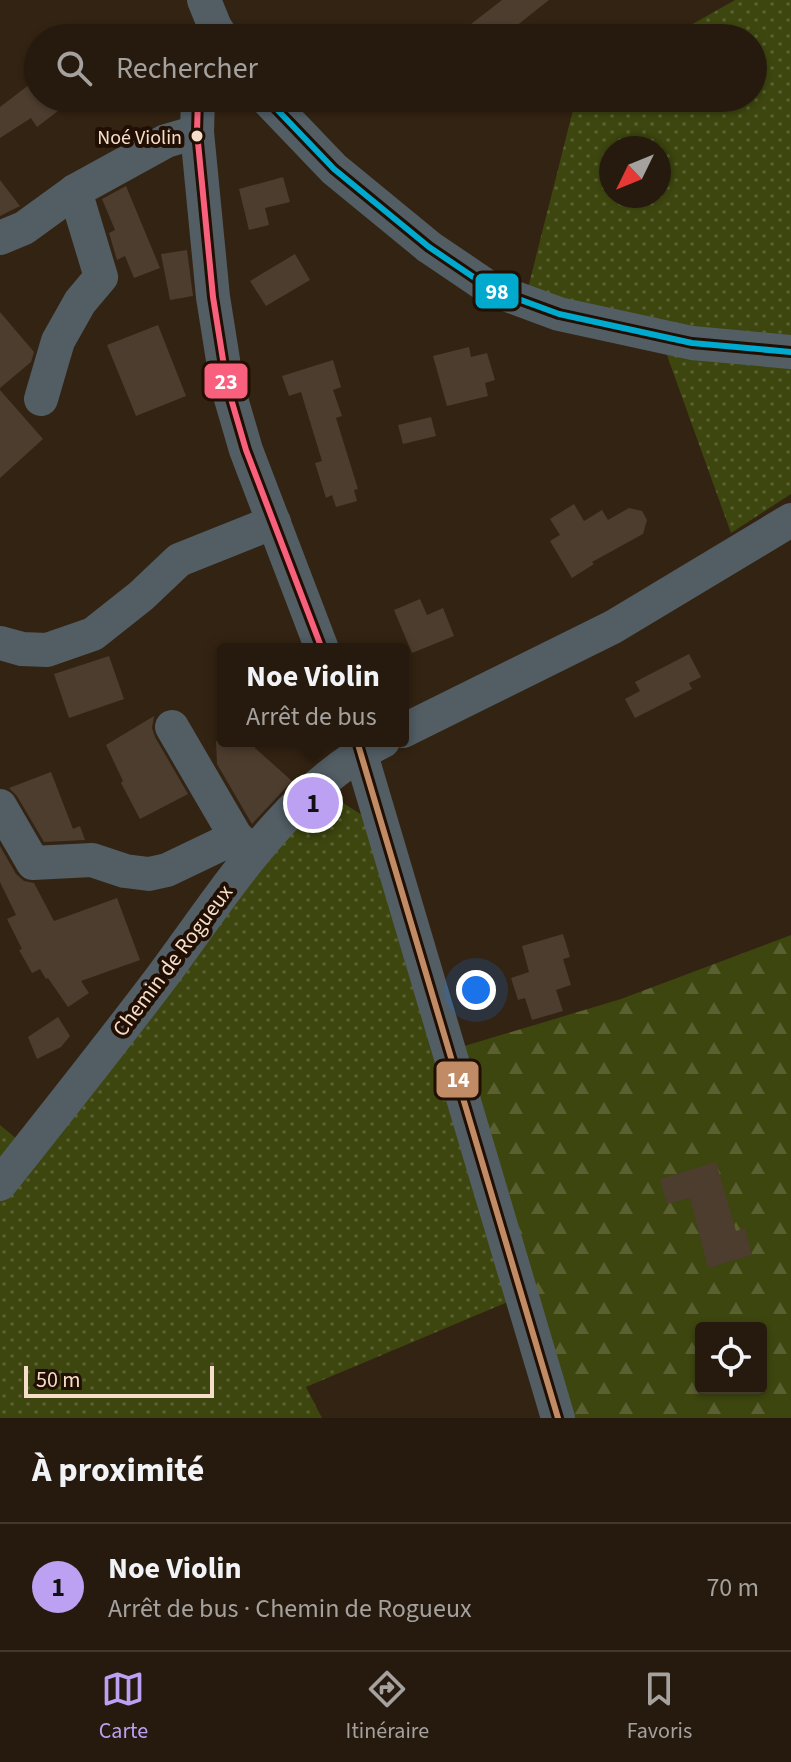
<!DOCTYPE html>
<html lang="fr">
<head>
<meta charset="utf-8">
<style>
  body { margin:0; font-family:"Source Sans 3",sans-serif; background:#32271c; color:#f1f3f6 }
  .controls { position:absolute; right:24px; bottom:24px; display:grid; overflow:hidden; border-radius:8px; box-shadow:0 2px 6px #0004 }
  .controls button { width:72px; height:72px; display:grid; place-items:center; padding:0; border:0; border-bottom:2px solid #42382e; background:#261a0e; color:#f1f3f6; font:40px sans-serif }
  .compass { position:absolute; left:599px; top:136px; width:72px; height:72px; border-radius:50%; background:#261a0e; box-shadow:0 2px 6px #0004; rotate:227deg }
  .scale { position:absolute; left:24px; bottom:20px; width:190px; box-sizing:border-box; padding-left:8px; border:4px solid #f7deca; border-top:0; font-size:22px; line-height:28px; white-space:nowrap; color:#f7deca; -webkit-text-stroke:6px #200f02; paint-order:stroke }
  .you { position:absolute; left:476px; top:990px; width:28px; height:28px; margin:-20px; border:6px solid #fff; border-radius:50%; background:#1a73e8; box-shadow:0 0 0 12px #1a73e833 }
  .badge { display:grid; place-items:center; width:52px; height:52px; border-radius:50%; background:#bca0f2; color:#111; font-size:26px; font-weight:700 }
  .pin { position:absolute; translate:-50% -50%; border:4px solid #fff; box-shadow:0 2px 8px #0006 }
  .popup { position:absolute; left:217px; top:643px; width:192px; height:104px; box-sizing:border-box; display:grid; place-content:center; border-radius:8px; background:#261a0e; filter:drop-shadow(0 2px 6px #0005); font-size:26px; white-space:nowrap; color:#a4a19e }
  .popup b { font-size:30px; color:#f1f3f6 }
  .popup::after { content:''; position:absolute; left:50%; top:100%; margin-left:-16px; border:16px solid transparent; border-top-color:#261a0e }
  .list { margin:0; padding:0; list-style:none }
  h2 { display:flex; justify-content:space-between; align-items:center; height:104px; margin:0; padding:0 32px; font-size:34px }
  h2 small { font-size:26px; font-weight:400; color:#a4a19e }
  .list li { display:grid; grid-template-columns:52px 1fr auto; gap:24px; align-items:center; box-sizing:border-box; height:128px; padding:0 32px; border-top:2px solid #42382e }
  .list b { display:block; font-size:30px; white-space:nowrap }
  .list p { margin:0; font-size:26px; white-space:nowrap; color:#a4a19e }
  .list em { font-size:26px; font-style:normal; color:#a4a19e }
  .icon { flex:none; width:44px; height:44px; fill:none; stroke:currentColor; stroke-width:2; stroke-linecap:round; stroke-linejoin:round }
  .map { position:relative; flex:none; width:791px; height:1418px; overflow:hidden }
  .search { position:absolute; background:#261a0e; box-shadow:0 2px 6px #0004; left:24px; right:24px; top:24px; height:88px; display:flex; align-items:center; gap:20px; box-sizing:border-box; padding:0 28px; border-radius:44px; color:#a4a19e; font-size:30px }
  .sheet { height:232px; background:#261a0e }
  nav { display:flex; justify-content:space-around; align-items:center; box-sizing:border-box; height:112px; border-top:2px solid #42382e; background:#261a0e; font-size:22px; color:#a4a19e }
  nav a { display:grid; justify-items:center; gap:4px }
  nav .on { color:#bca0f2 }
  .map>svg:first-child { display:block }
</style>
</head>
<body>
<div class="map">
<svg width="791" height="1418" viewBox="0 0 791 1418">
  <defs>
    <pattern id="grass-dots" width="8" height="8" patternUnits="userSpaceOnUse" patternTransform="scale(2)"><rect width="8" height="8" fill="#3d460f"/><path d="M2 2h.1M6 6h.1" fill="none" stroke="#5a6031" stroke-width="1.8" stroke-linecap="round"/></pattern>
    <pattern id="forest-firs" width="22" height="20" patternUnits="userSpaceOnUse" patternTransform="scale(2)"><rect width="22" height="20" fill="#3d460f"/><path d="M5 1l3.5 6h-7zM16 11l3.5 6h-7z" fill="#5a6031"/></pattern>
  </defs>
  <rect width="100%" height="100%" fill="#332312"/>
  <g fill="url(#grass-dots)" fill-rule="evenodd">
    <path d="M735,0H791V494L731,533L655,322L523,308L576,98H753V38H668ZM611,148H659V196H611Z"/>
    <polygon points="337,799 362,815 510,1301 306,1387 322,1418 0,1418 0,1125 35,1154 287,836 308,812"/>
  </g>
  <path fill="url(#forest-firs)" fill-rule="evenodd" d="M791,935V1418H545L438,1054L621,999ZM701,1328H761V1388H701Z"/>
  <g fill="#4d3d2e">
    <polygon points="502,0 549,0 501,38 453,38"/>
    <polygon points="38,78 38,98 75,98 37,127 31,118 0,138 0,107"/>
    <polygon points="283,177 290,202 265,208 269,225 249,230 239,189"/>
    <polygon points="0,180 20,206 0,216"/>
    <polygon points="126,186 160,268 134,278 125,256 117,260 109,233 115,230 102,199"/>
    <polygon points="187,250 193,296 170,300 161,254"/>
    <polygon points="295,254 310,280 266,306 250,281"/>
    <polygon points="0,312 34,352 31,362 0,388"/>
    <polygon points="158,325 186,396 136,416 107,345"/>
    <polygon points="469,347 471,357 487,353 495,380 485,383 488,396 447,406 433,356"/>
    <polygon points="333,360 341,387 333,390 342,416 336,418 358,489 354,490 357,501 336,507 332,495 326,498 315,463 322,461 301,392 289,396 282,376"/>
    <polygon points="0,390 43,439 0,478"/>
    <polygon points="431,417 436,436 403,444 398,425"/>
    <polygon points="574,504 584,521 602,510 608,520 629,508 642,511 647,520 643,534 592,562 594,564 572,578 550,541 560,535 550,519"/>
    <polygon points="420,599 427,615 443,608 454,636 412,653 394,610"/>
    <polygon points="689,654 701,677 689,683 692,689 635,718 625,699 640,691 635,682"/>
    <polygon points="109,656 124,699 69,718 54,674"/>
    <polygon points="154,716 152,728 155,737 188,794 140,819 121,783 123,781 106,745"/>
    <polygon points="216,741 255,741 255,748 292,781 252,824 217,764"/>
    <polygon points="51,772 73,829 80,826 85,840 44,842 17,796 9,788"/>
    <polygon points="0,846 16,874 24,881 34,883 54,921 117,898 140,960 81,981 89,993 68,1007 48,978 46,979 40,969 32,973 19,950 22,949 7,919 16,915 0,882"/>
    <polygon points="563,934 570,957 563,959 571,985 556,990 563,1011 532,1020 525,998 518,1000 511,978 529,972 522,946"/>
    <polygon points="58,1017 70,1036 61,1047 37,1059 28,1037"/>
    <polygon points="716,1162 736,1231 745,1228 752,1255 708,1268 690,1198 667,1204 660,1179"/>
  </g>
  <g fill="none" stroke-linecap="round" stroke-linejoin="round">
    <g stroke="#525e64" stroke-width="34">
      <polyline points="204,0 215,27 222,38"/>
      <polyline points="198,98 197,132 213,297 227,385 246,450 322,649"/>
      <polyline points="266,98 334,169 429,247 491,289 559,314 692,343 791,352"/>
      <polyline points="0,238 24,228 75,191 166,141 197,132"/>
      <polyline points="41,399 58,341 80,302 101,277 75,191"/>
      <polyline points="0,643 22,649 47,650 93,634 141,596 179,560 274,522"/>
      <polyline points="172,727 236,837 253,852"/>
      <polyline points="403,731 613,627 791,520"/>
      <polyline points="357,741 558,1418"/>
      <polyline points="0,806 33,863 92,860 125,871 149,874 167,870 236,837"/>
      <path d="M0,1184C54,1116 108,1048 161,978C223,895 287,789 383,741"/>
    </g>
    <g stroke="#200f02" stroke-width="12">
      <polyline id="bus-1" points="198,98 197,132 213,297 227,385 246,450 322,649"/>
    </g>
    <g stroke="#200f02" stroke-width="12">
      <polyline id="bus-2" points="266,98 334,169 429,247 491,289 559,314 692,343 791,352"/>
    </g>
    <g stroke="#200f02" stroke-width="12">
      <polyline id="bus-3" points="357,741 558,1418"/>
    </g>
    <use href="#bus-1" stroke="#f8607d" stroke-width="6"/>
    <use href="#bus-2" stroke="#00a9ce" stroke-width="6"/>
    <use href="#bus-3" stroke="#c18c65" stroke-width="6"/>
  </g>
  <circle fill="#f7deca" stroke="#200f02" stroke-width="3" cx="197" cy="136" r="7"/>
  <g text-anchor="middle" stroke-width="8" stroke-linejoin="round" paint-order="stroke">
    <g font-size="20" fill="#f7deca" stroke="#200f02" text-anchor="end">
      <text x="182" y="144">Noé Violin</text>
    </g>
    <g font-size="22" fill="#f7deca" stroke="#200f02">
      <text transform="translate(172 960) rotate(-53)" y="8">Chemin de Rogueux</text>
    </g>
  </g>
  <g stroke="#200f02" stroke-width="3">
    <rect x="474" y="272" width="46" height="38" rx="8" fill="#00a9ce"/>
    <rect x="203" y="362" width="46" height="38" rx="8" fill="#f8607d"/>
    <rect x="435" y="1060" width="45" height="39" rx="8" fill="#c18c65"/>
  </g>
  <g font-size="22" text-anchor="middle" font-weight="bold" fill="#fff">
    <text x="497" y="299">98</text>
    <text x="226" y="389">23</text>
    <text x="458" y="1087">14</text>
  </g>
</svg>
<div class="controls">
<button><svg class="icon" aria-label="locate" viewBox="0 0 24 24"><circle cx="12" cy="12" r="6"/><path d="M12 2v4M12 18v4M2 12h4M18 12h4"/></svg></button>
</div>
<svg class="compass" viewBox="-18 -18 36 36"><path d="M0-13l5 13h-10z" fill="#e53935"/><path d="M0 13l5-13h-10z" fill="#a4a19e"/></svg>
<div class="scale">50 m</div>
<div class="you"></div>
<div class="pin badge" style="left:313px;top:803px">1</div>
<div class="popup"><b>Noe Violin</b>Arrêt de bus</div>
<div class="search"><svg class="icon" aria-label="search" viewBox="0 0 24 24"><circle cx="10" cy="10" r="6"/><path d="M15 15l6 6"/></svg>Rechercher</div>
</div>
<section class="sheet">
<h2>À proximité<small></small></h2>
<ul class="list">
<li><span class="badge">1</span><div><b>Noe Violin</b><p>Arrêt de bus · Chemin de Rogueux</p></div><em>70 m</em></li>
</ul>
</section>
<nav>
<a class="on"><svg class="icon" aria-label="map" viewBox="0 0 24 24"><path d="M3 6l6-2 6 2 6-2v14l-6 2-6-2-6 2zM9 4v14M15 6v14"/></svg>Carte</a>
<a><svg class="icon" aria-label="directions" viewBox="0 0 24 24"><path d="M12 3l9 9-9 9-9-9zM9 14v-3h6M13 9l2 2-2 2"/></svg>Itinéraire</a>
<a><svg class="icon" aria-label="saved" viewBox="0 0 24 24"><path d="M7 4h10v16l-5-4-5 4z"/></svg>Favoris</a>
</nav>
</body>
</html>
